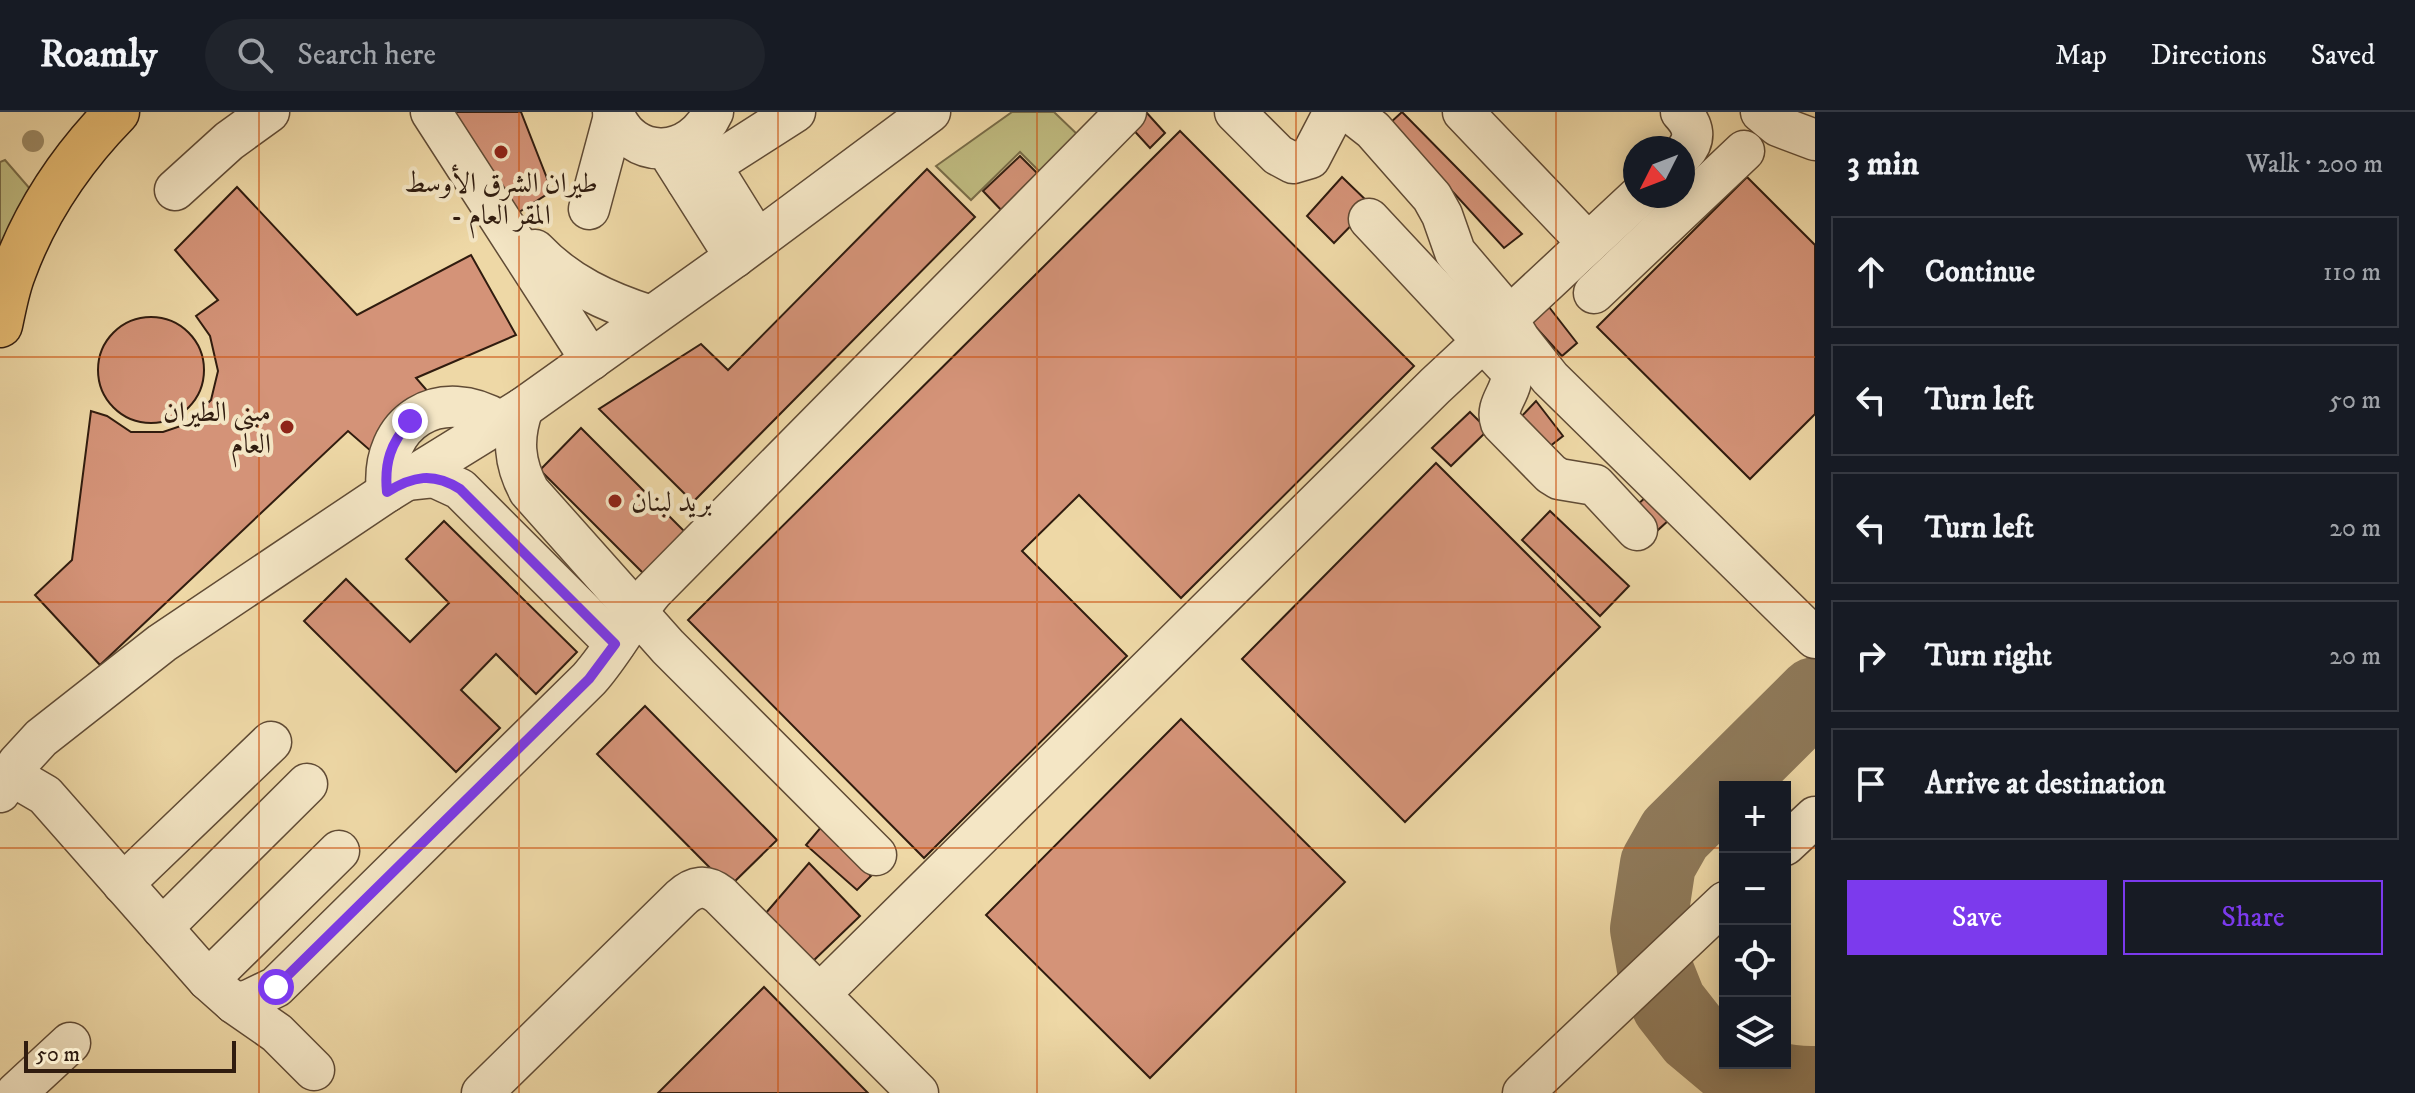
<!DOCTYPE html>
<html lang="en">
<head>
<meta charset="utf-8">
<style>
  body { margin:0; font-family:"IM FELL DW Pica",Amiri,serif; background:#20242c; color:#f1f3f6 }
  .controls { position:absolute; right:24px; bottom:24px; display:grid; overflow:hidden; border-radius:0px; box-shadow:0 4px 20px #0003 }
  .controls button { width:72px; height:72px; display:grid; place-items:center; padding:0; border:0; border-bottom:2px solid #363941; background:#171b24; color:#f1f3f6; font:40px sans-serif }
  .compass { position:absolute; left:1623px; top:24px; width:72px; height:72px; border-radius:50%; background:#171b24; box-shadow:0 4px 20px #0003; rotate:228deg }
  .scale { position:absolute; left:24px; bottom:20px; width:212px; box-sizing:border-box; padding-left:8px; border:4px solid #301c0f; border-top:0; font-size:22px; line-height:28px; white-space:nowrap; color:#301c0f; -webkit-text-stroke:6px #f4e6c5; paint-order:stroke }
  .stop { position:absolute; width:24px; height:24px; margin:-18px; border:6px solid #7c3aed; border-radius:50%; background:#fff }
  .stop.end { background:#7c3aed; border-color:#fff; box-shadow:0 2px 8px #0008 }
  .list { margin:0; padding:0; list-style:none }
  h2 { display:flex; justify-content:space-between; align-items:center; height:104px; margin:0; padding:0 32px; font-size:34px }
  h2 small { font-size:26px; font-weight:400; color:#9ea1a6 }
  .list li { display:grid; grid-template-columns:52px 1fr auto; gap:24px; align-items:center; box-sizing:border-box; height:112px; margin:0 16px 16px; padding:0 16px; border:2px solid #363941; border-radius:0px }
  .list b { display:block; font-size:30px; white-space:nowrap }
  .list em { font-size:26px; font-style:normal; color:#9ea1a6 }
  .actions { display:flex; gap:16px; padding:24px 32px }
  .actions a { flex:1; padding:18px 0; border:2px solid #7c3aed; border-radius:0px; text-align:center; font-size:28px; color:#7c3aed }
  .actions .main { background:#7c3aed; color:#fff }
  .icon { flex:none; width:44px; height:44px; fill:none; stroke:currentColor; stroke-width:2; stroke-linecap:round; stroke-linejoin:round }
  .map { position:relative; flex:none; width:1815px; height:981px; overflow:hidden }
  header { display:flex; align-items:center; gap:48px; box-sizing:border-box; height:112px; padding:0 40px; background:#171b24; border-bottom:2px solid #363941 }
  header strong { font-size:38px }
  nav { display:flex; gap:44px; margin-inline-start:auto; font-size:28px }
  .search { width:560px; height:72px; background:#20242c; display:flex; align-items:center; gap:20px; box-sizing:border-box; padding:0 28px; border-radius:44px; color:#9ea1a6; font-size:30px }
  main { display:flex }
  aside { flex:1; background:#171b24 }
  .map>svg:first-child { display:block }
</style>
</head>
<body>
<header>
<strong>Roamly</strong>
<div class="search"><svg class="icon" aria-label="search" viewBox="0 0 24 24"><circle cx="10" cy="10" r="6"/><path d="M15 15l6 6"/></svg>Search here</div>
<nav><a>Map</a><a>Directions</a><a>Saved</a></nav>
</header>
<main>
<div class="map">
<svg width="1815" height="981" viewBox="0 0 1815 981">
  <rect width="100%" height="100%" fill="#eed8a6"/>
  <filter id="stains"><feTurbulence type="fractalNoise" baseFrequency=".0025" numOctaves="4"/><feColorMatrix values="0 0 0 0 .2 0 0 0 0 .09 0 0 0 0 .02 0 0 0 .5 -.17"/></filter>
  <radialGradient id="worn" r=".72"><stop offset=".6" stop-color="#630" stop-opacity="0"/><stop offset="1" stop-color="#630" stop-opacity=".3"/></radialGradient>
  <g fill="#c0bc81" stroke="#786c48" stroke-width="2">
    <polygon points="1012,0 1054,0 1079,24 1042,62 1020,40 971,88 936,54"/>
    <polygon points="5,48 31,78 0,162 0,50"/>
  </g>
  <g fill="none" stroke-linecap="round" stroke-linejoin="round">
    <g stroke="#8f7a5a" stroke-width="76">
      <polyline points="1725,950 1694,924 1669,892 1655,857 1648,817 1658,752 1675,722 1815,583"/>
      <path d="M1728,951C1756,963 1784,973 1815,972"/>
    </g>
  </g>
  <g fill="#d49378" stroke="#301c0f" stroke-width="2">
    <polygon points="443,0 521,0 552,79 505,109"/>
    <polygon points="1141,0 1146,0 1165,21 1150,36 1128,12"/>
    <polygon points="1402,0 1522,122 1504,136 1390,11"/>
    <polygon points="1180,19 1414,254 1181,486 1079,383 1022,439 1127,544 924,746 688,508"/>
    <polygon points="1020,44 1042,66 1004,101 983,79"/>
    <polygon points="927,57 975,105 693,390 599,297 701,232 728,258"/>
    <polygon points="1342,65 1371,93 1334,131 1307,104"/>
    <polygon points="1747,65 1815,133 1815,302 1750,367 1597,215"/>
    <polygon points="237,75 357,203 471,143 516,223 416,266 430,282 372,340 348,319 100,553 35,483 72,448 91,299 107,304 131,320 163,320 187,312 211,288 218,259 210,224 196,204 218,188 175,138"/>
    <polygon points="1549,195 1577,231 1562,244 1532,211"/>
    <circle cx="151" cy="258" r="53"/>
    <polygon points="1536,289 1563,324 1549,335 1519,307"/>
    <polygon points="1470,300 1488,318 1451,354 1432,336"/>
    <polygon points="581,316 690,425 649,467 540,358"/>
    <polygon points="1436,351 1600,515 1405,710 1242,547"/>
    <polygon points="1672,361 1694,385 1658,418 1636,394"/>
    <polygon points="1550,399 1629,474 1600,504 1522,428"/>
    <polygon points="444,409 577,540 536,582 496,542 461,578 500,616 456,660 304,509 346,467 410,530 449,491 406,447"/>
    <polygon points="645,594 777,728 729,775 597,642"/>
    <polygon points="1181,607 1345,770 1150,966 986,803"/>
    <polygon points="822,714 871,764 857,778 806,733"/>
    <polygon points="809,751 860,804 812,850 765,802"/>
    <polygon points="764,875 868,981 658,981"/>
  </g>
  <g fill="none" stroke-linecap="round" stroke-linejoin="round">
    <g stroke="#604b35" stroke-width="43">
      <g id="minor">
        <polyline points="431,0 591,248"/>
        <path d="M613,0C632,51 692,46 713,0"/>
        <polyline points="1235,0 1278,43 1293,51 1310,46 1334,0"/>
        <polyline points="1350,0 1373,18 1432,85 1442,103 1455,140 1495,187 1520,228 1550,266 1815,526"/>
        <polyline points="1463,0 1588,131"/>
        <path d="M1681,0C1694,14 1697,27 1683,42"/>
        <polyline points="1761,0 1778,14 1815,28"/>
        <polyline points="698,33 757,128"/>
        <polyline points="673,47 735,145"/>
        <polyline points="687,69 795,0"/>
        <polyline points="175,78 229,29 269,0"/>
        <polyline points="589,97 614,4"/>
        <path d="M1369,107L1511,259C1515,279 1494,291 1501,311L1551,362L1559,367L1595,373L1637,418"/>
        <path d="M535,138C567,172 607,190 651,204"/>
        <polyline points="1594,181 1744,39"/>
        <path d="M523,296C512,326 514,351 529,379L668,535L876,743"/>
        <polyline points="406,368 434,365 460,377 615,532"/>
        <path d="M387,380C379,309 441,272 501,310"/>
        <polyline points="8,666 21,669 45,683 208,868 234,891 277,921 314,958"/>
        <polyline points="0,680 18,651 41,626 162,531 387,380 523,296 735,145 930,0"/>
        <polyline points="1785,733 1815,705"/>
        <polyline points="123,772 271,630"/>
        <polyline points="162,816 307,672"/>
        <polyline points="208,868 339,739"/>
        <polyline points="820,882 1435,274 1639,84"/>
        <path d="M234,891L249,888L276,875L589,567C613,540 629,508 652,480L1126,0"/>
        <polyline points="16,981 70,931"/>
        <path d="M482,981L681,786C694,774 706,772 720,783L918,981"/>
        <polyline points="1523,981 1725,790"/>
      </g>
    </g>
    <g stroke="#301c0f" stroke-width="47">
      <path id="highway" d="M0,213C4,195 7,176 14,159C36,99 72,46 117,0"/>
    </g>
    <use href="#minor" stroke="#f4e6c5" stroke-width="40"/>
    <use href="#highway" stroke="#e7bc73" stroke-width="44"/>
  </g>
  <circle fill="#9d8b66" cx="33" cy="29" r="11"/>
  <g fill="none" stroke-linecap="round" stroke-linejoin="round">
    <path stroke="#7c3aed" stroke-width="10" d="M276,875L589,567L615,532L460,377C433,360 413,364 387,380C384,350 391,331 410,309"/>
  </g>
  <path fill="none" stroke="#cc500c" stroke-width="2" stroke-opacity="0.55" d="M259,0V981M519,0V981M778,0V981M1037,0V981M1296,0V981M1556,0V981M0,245H1815M0,490H1815M0,736H1725M1785,736H1815"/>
  <g fill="#8f2418" stroke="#f4e6c5" stroke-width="3">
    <circle cx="501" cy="40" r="8"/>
    <circle cx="287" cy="315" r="8"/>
    <circle cx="615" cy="389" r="8"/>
  </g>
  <g text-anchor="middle" stroke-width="8" stroke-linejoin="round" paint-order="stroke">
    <g font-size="28" fill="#301c0f" stroke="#f4e6c5">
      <text x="501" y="80">طيران الشرق الأوسط<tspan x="501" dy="32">- المقر العام</tspan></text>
      <text x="271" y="309" text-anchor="end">مبنى الطيران<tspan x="271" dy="32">العام</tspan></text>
      <text x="631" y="399" text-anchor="start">بريد لبنان</text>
    </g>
  </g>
  <rect width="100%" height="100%" filter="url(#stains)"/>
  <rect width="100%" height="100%" fill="url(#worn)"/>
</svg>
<div class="controls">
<button>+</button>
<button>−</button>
<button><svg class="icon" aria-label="locate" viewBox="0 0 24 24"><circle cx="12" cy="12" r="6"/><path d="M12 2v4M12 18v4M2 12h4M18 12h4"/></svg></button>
<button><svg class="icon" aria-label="layers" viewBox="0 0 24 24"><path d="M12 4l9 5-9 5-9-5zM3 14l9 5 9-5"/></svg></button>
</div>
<svg class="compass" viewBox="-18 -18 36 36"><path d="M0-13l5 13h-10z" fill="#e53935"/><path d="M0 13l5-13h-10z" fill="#9ea1a6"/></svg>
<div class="scale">50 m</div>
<div class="stop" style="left:276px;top:875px"></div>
<div class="stop end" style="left:410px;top:309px"></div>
</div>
<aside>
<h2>3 min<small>Walk · 200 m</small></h2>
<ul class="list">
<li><svg class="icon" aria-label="ahead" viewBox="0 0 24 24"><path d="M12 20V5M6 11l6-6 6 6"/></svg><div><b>Continue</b></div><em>110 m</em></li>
<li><svg class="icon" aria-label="left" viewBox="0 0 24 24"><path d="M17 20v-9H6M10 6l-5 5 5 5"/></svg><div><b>Turn left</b></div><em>50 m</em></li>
<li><svg class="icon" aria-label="left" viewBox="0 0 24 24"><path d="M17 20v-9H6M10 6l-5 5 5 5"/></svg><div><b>Turn left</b></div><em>20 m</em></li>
<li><svg class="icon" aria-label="right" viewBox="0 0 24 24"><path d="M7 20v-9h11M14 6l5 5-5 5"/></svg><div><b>Turn right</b></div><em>20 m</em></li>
<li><svg class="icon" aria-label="arrive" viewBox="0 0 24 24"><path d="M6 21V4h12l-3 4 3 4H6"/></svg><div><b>Arrive at destination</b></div></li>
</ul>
<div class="actions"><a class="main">Save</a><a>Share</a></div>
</aside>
</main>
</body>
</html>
